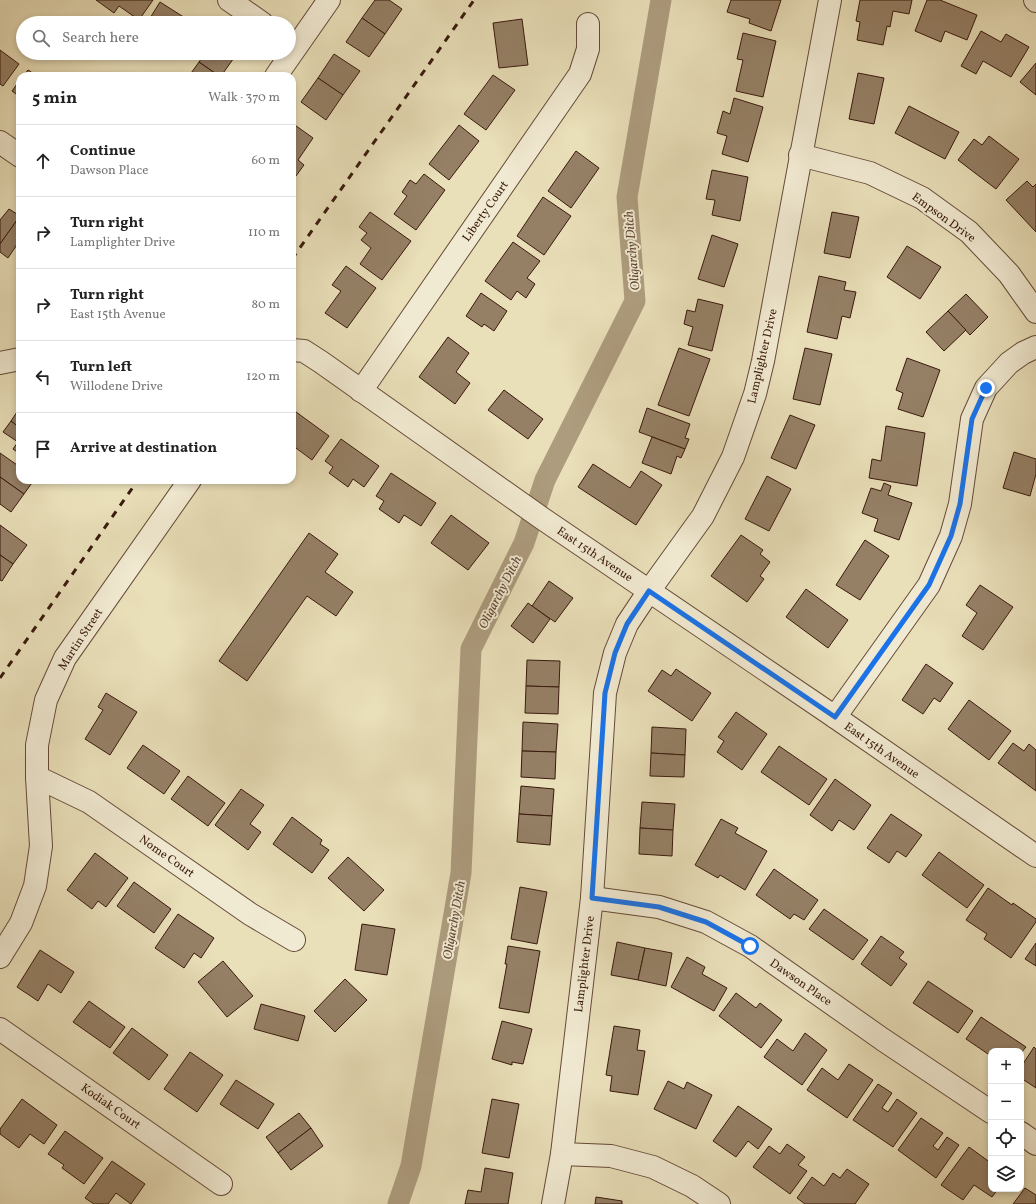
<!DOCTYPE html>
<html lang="en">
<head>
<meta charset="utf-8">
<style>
  body { margin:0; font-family:Vollkorn,serif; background:#f2f2f2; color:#222 }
  .controls { position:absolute; right:12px; bottom:12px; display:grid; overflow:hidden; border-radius:8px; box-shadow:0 2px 6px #0003 }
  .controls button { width:36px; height:36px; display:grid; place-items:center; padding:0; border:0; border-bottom:1px solid #e0e0e0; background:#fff; color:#222; font:20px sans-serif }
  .stop { position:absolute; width:12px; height:12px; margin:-9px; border:3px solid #1a73e8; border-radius:50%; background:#fff }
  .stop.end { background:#1a73e8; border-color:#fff; box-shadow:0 1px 4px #0008 }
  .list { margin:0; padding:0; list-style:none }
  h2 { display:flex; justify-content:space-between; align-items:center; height:52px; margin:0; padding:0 16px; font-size:17px }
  h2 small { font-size:13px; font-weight:400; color:#767676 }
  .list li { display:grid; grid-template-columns:26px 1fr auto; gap:12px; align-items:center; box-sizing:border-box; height:72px; padding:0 16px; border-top:1px solid #e0e0e0 }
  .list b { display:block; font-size:15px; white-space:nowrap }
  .list p { margin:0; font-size:13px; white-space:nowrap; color:#767676 }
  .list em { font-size:13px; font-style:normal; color:#767676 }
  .icon { flex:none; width:22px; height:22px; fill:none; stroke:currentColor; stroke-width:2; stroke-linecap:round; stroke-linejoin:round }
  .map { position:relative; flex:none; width:1036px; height:1204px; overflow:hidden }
  .search { position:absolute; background:#fff; box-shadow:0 2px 6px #0003; left:16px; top:16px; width:280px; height:44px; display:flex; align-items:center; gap:10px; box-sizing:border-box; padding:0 14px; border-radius:22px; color:#767676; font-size:15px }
  .panel { position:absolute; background:#fff; box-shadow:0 2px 6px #0003; left:16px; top:72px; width:280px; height:412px; border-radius:12px }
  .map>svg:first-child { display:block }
</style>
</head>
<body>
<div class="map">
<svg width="1036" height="1204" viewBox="0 0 1036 1204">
  <rect width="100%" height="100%" fill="#e9dfb9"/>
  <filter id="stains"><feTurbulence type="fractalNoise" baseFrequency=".005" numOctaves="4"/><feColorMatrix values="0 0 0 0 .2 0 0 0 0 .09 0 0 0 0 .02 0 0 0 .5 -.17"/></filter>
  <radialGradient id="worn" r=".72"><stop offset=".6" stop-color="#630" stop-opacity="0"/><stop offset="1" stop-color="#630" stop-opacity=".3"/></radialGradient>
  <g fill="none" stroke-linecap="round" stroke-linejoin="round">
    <polyline stroke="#ad9c7e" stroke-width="21" points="398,1204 411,1166 461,873 471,649 524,543 545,480 635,301 627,197 661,0"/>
  </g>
  <g fill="#958066" stroke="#39190c">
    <polygon points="96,0 153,0 139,20 119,6 114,13"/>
    <polygon points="375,0 389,0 402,9 385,34 362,18"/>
    <polygon points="731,0 781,0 771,31 749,23 750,19 727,12"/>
    <polygon points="860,0 912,0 909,14 893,11 890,27 887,26 883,45 857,40 860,22 856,21"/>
    <polygon points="927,0 940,0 977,15 967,40 945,31 941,42 915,31"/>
    <polygon points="160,2 193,23 147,23"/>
    <polygon points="362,18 385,34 369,57 346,42"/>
    <polygon points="522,19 528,65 499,68 493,23"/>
    <polygon points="981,31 1001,42 1006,34 1029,47 1011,77 983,61 976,74 961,66"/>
    <polygon points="743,33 776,41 763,97 736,91 743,60 737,59"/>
    <polygon points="0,50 19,64 3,86 0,84"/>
    <polygon points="205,53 234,53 236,55 221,76 219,76 199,62"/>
    <polygon points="334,54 360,71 343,95 318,78"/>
    <polygon points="199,62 219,76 189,76"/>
    <polygon points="1036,63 1036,95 1020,82"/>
    <polygon points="28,70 37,76 23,76"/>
    <polygon points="858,73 884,78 874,124 849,119"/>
    <polygon points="493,75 515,90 486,130 464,114"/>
    <polygon points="318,78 343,95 326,120 301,102"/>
    <polygon points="20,80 20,97 12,91"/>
    <polygon points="734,98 763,107 748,162 722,154 727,136 717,133 723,111 730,114"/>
    <polygon points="909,106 959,132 945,159 895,133"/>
    <polygon points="292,123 313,138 298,160 304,165 293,180 292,179"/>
    <polygon points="459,125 479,141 449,180 429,164"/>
    <polygon points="989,136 1019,159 996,189 958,160 974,139 982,145"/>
    <polygon points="576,151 599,168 571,208 548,191"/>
    <polygon points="712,170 748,177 740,221 712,215 715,200 706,199"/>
    <polygon points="424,174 445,190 416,230 394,214 407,196 402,192 410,180 416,184"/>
    <polygon points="1027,181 1033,187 1036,184 1036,232 1006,200"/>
    <polygon points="543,197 571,216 544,255 517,236"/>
    <polygon points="9,209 20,216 0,244 0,220"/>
    <polygon points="370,212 411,241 382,280 360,264 371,248 361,240 367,233 359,227"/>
    <polygon points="832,212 859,217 850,258 824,253"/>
    <polygon points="20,216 20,240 8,258 0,252 0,244"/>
    <polygon points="712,235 738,244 724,287 698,279"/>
    <polygon points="513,242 540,261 527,278 535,284 526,298 517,291 511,300 485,281"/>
    <polygon points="907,246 941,267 920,299 887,277"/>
    <polygon points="346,266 376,288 347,328 325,313 341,291 332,285"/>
    <polygon points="819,276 846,282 844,290 856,292 850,318 842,316 837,339 807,332"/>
    <polygon points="481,293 507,311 494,331 484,324 482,327 466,316"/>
    <polygon points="966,294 988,317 970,335 948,311"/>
    <polygon points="698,299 723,305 712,351 688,345 693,327 684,324 687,310 695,312"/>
    <polygon points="948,311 966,330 944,351 926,332"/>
    <polygon points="448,337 469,353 456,372 470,383 455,404 419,377"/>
    <polygon points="679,348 710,359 689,416 658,405"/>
    <polygon points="805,348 832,354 820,405 793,399"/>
    <polygon points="907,358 940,370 923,417 898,409 903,393 896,390"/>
    <polygon points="504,390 543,419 528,439 488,410"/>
    <polygon points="647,408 690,424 685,438 689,439 685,449 639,432"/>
    <polygon points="292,409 329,436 312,460 292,445"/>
    <polygon points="17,412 20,414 20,428 11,421"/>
    <polygon points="790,415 815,425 796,469 771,458"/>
    <polygon points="11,421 20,428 20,454 13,449 18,442 3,432"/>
    <polygon points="886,426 925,433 917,486 869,478 872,459 881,461"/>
    <polygon points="652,437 685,449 681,458 677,456 671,474 642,463"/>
    <polygon points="341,439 379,466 364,487 353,479 348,487 329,473 333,467 325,461"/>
    <polygon points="1014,452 1036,459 1036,474 1030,496 1003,488"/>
    <polygon points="0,453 20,467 20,480 34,480 24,494 0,477"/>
    <polygon points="593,464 630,488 641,471 662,485 636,525 578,487"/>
    <polygon points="391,473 436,503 421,526 404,515 399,523 379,509 384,501 376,496"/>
    <polygon points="767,476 791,489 769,531 745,519"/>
    <polygon points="0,477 24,494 11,512 0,504"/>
    <polygon points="884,483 891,486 888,495 912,503 899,540 874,531 878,519 862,513 871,488 881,491"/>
    <polygon points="451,515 489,543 468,570 431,543"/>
    <polygon points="0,525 27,545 13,564 0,555"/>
    <polygon points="309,533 338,554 325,572 353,592 336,616 307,596 247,681 219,661"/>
    <polygon points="741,535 763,550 760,554 770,562 760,576 764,579 747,602 711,576"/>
    <polygon points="865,540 889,556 860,600 836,585"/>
    <polygon points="0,555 13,564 2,581 0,580"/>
    <polygon points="549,581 573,598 555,622 532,606"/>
    <polygon points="980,585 1013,607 983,650 962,636 977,613 966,605"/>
    <polygon points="806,589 848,620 828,648 786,617"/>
    <polygon points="528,603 550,619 533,643 511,626"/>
    <polygon points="527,660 560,661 559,687 526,686"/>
    <polygon points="926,664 953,683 940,702 934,698 923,714 902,700"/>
    <polygon points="676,669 711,693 692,721 648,691 662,670 671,676"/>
    <polygon points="526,686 559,687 558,714 525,713"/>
    <polygon points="106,693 137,712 110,755 85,739 103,710 98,707"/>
    <polygon points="969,700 1011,731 989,760 948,729"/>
    <polygon points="736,712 767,734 742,770 717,752 724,741 718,737"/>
    <polygon points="523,722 558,724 556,752 522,751"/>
    <polygon points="652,727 686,729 685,755 651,753"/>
    <polygon points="1013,743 1024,751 1029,744 1036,750 1036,791 998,763"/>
    <polygon points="143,745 180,771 164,794 127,768"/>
    <polygon points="779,746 827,779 809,805 761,772"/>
    <polygon points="522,751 556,752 555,779 521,777"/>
    <polygon points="651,753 685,755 684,777 650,776"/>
    <polygon points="188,776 225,803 208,826 171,799"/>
    <polygon points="835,779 871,805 854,830 839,820 832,831 810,815"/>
    <polygon points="521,786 554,789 552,816 519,814"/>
    <polygon points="241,789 264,805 250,824 261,832 248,850 215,825"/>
    <polygon points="642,802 675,804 673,830 640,828"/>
    <polygon points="519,814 552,816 550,845 517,842"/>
    <polygon points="891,814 922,835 906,857 897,851 889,863 867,848"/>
    <polygon points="292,817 322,840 320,844 329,850 312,873 273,844"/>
    <polygon points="721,819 738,828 735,833 767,851 745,890 720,875 718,878 695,865"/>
    <polygon points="640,828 673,830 672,856 639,854"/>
    <polygon points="939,852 984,885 967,908 922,875"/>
    <polygon points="95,853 128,878 106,907 98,901 92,909 67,890"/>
    <polygon points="348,857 384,890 364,911 328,878"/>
    <polygon points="774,869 818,900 804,920 794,914 790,919 756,895"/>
    <polygon points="134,882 171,909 154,933 117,906"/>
    <polygon points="520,887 547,892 537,944 511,939"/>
    <polygon points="988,888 1012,905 1013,903 1036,919 1036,922 1011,958 984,939 987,934 966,920"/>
    <polygon points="824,909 868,940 853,960 809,929"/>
    <polygon points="178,914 214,938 201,958 194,953 184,968 155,948"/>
    <polygon points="362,924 395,929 387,975 355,970"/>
    <polygon points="881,936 904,952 899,958 907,964 891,986 861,964"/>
    <polygon points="617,942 645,948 638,980 611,975"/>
    <polygon points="1036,943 1036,966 1025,959"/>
    <polygon points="508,946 540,951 529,1013 499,1008 507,964 505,964"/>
    <polygon points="645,948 672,953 666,986 638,980"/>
    <polygon points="40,950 74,972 61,993 48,984 38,1001 17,987"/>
    <polygon points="687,957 705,967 702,974 727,988 714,1011 671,987"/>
    <polygon points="223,961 253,996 227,1017 198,982"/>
    <polygon points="345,979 367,1000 335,1032 314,1011"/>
    <polygon points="928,981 973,1011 958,1033 913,1003"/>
    <polygon points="736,993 756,1008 760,1003 782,1020 761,1048 719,1016"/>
    <polygon points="89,1001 125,1027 110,1048 73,1022"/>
    <polygon points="261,1004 305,1016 298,1041 254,1029"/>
    <polygon points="981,1017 1026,1047 1021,1053 1021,1051 991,1051 991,1056 966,1039"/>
    <polygon points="502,1021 532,1029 523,1064 512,1062 512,1065 492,1059"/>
    <polygon points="614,1026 640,1030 637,1050 645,1051 638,1095 610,1091 612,1076 606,1075"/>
    <polygon points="132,1028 168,1055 149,1080 113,1053"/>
    <polygon points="805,1033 827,1050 802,1085 764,1057 777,1039 793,1051"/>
    <polygon points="1034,1047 1036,1049 1036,1088 1021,1078 1021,1067"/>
    <polygon points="190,1052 223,1075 197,1112 164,1089"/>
    <polygon points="849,1064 873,1080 847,1118 807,1090 822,1068 838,1080"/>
    <polygon points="236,1080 274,1104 258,1129 220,1104"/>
    <polygon points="668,1081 684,1089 687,1082 712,1095 696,1129 654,1109"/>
    <polygon points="878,1084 892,1093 882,1108 888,1112 897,1099 917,1113 893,1147 853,1120"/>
    <polygon points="22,1099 57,1125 44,1144 30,1134 19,1148 0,1134 0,1129"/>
    <polygon points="492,1099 519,1104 509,1158 482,1153"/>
    <polygon points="738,1106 772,1129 758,1149 748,1141 736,1157 713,1141"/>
    <polygon points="299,1113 311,1128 278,1153 266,1137"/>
    <polygon points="921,1118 943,1133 933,1146 938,1150 947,1137 959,1145 936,1178 898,1150"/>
    <polygon points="311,1128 323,1146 291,1170 278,1153"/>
    <polygon points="65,1131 103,1158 84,1184 62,1168 64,1165 48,1154"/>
    <polygon points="787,1144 805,1157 798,1165 807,1171 790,1194 753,1167 769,1146 780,1154"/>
    <polygon points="969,1147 991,1163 991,1189 998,1189 992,1197 974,1185 963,1200 941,1185"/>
    <polygon points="112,1161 145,1184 131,1204 116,1193 108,1204 94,1204 85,1198"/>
    <polygon points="485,1168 513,1173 508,1204 465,1204 468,1190 481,1192"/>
    <polygon points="847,1169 869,1184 855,1204 805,1204 797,1198 812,1177 824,1186 833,1173 840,1178"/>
    <polygon points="1025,1188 1036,1195 1036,1204 1013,1204"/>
    <polygon points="596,1197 622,1201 622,1204 595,1204"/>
  </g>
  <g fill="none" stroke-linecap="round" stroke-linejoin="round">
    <g stroke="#654a37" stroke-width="24">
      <g id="minor">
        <polyline points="229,0 262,23"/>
        <polyline points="1035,0 1036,1"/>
        <polyline points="276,76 329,0"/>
        <polyline points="0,142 20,156"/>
        <polyline points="800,155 870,173 922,198 969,232 1009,274 1036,312"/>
        <polyline points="292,350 304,351 321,362 543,519 835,717 1036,856"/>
        <polyline points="0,363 20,359"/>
        <polyline points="361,391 580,74 588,49 588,24"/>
        <polyline points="835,717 929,585 951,536 960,504 972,419 986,388 1009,363 1023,353 1036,347"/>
        <polyline points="37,777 89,802 250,914 294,940"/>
        <polyline points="592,898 659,907 706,922 750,946 882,1039 991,1112"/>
        <polyline points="0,957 21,923 35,886 41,846 37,777 37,745 46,700 65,658 190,480"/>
        <polyline points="0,1029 221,1184"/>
        <polyline points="1021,1133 1036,1144"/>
        <polyline points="562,1154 611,1156 653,1167 692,1186 719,1204"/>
        <polyline points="553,1204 562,1154 592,898 605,693 615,653 627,624 649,591 703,516 733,457 755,394 763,361 830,0"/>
      </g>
    </g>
    <use href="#minor" stroke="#f1ead2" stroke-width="22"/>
    <g stroke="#39190c" stroke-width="3" stroke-dasharray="7 7" stroke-linecap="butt">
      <polyline points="292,259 474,0"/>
      <polyline points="0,678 138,480"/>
    </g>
  </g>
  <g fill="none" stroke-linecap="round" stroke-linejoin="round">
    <polyline stroke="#1a73e8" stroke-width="5" points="750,946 706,922 659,907 592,898 605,693 615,653 627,624 649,591 835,717 929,585 951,536 960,504 972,419 986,388"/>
  </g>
  <g text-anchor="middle" stroke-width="4" stroke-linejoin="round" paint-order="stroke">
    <g font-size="12" fill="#39190c" stroke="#f1ead2">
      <text transform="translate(485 211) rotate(-55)" y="4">Liberty Court</text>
      <text transform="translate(944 217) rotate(36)" y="4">Empson Drive</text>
      <text transform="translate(762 356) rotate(-77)" y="4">Lamplighter Drive</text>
      <text transform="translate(595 554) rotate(34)" y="4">East 15th Avenue</text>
      <text transform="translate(80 639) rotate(-57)" y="4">Martin Street</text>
      <text transform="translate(882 750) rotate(35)" y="4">East 15th Avenue</text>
      <text transform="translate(167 856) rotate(35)" y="4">Nome Court</text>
      <text transform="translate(584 964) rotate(-83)" y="4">Lamplighter Drive</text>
      <text transform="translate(801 982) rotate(35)" y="4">Dawson Place</text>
      <text transform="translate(111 1106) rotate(35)" y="4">Kodiak Court</text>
    </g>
    <g font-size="13" font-style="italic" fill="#624734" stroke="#f1ead2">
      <text transform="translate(631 251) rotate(-95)" y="5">Oligarchy Ditch</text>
      <text transform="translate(499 592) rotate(-63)" y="5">Oligarchy Ditch</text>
      <text transform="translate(453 920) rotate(-80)" y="5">Oligarchy Ditch</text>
    </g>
  </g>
  <rect width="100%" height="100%" filter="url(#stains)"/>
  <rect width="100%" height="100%" fill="url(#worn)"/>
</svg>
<div class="controls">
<button>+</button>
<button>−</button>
<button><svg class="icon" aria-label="locate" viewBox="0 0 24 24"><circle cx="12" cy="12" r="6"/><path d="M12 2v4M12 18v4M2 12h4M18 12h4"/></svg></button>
<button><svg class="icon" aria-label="layers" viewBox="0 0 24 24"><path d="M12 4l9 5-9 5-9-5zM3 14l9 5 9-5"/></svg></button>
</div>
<div class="stop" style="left:750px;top:946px"></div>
<div class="stop end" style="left:986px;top:388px"></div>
<div class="search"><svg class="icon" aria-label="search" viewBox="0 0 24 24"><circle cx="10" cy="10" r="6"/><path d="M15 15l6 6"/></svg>Search here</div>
<section class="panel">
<h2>5 min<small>Walk · 370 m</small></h2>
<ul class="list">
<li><svg class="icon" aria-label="ahead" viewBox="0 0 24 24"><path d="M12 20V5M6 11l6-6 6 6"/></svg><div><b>Continue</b><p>Dawson Place</p></div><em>60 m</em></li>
<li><svg class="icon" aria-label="right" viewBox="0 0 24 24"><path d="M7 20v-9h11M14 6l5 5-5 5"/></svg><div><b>Turn right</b><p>Lamplighter Drive</p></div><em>110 m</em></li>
<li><svg class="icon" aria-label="right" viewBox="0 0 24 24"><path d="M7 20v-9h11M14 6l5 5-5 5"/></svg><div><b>Turn right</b><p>East 15th Avenue</p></div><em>80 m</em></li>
<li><svg class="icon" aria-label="left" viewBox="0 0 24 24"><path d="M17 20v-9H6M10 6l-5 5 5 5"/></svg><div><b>Turn left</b><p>Willodene Drive</p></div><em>120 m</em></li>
<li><svg class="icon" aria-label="arrive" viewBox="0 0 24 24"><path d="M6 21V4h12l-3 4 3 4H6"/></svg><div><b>Arrive at destination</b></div></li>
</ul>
</section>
</div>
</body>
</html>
